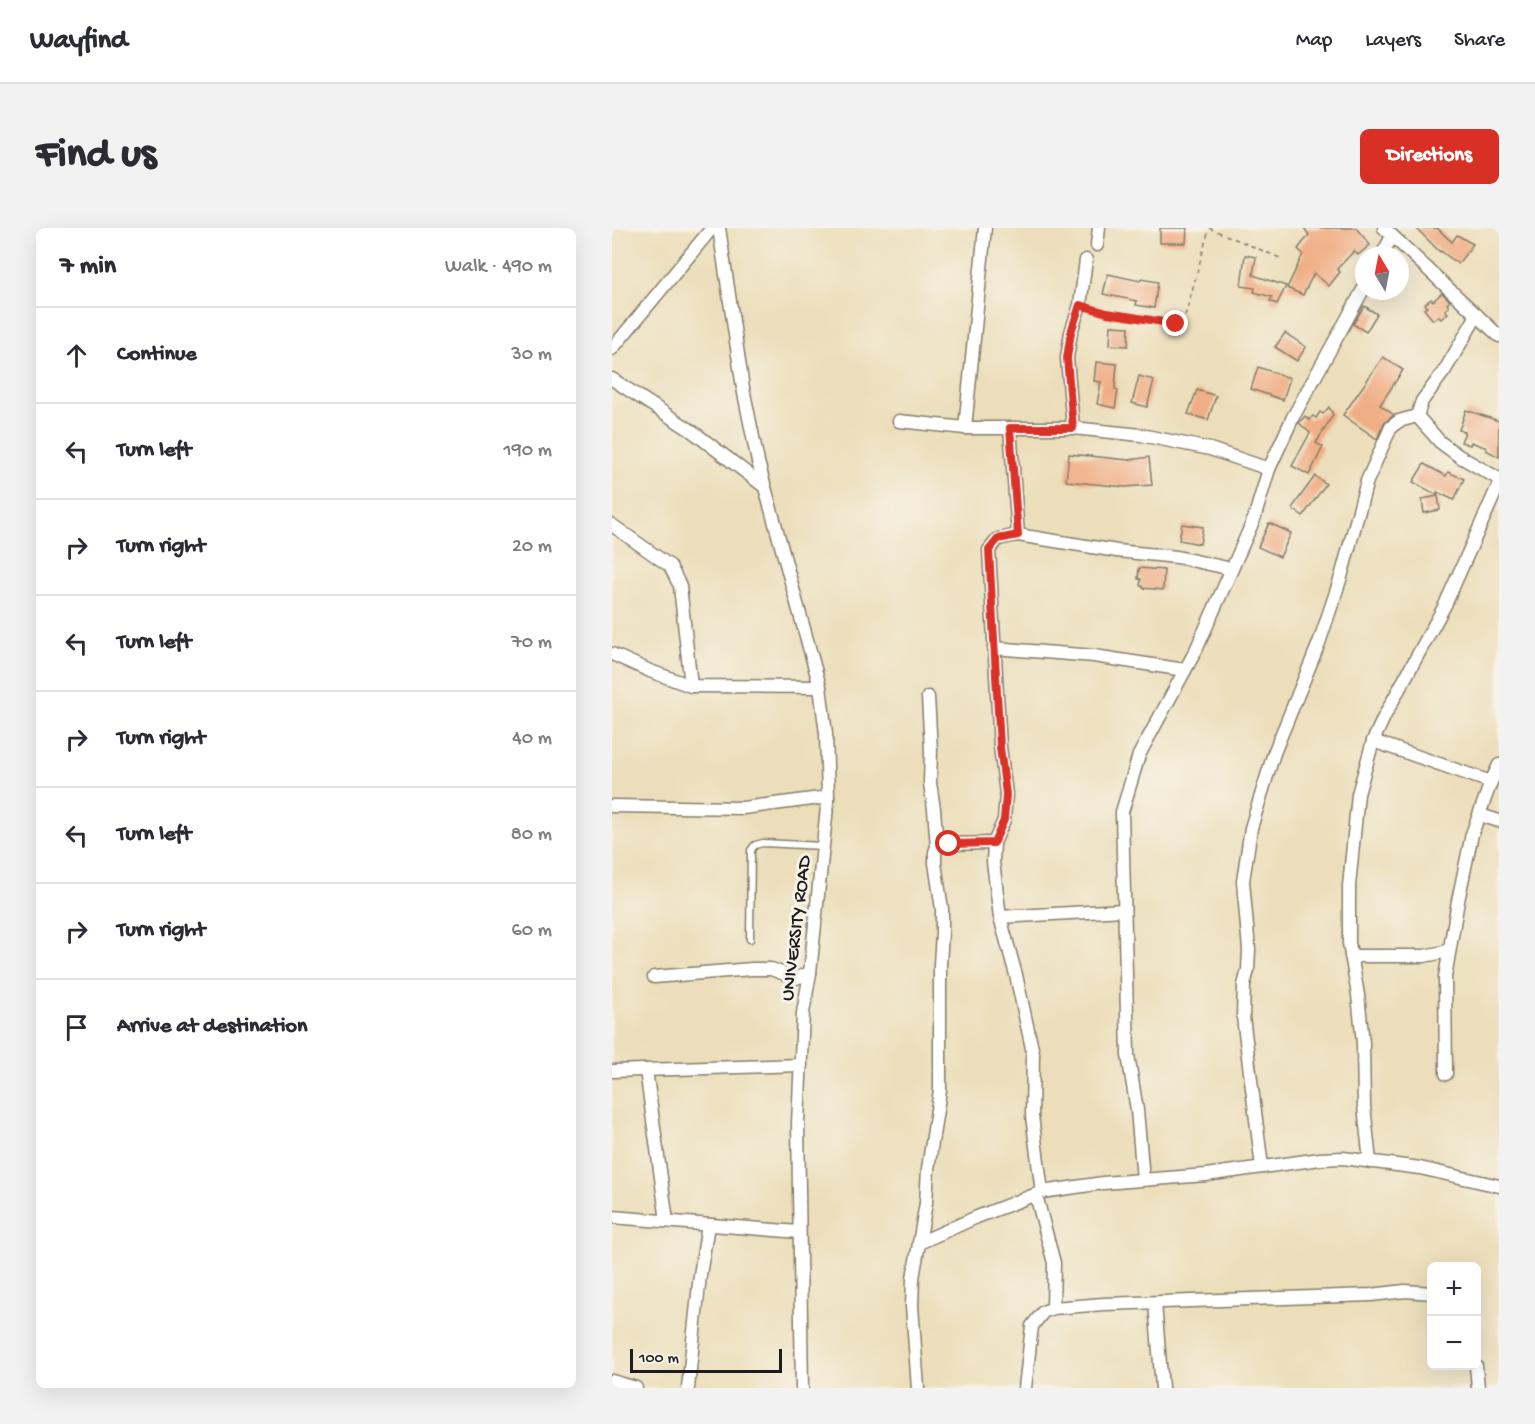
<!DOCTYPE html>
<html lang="en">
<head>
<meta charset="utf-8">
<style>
  body { margin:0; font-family:"Gochi Hand",sans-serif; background:#f2f2f3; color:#2b2b33 }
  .controls { position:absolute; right:18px; bottom:18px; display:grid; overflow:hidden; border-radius:9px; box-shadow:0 6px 24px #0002 }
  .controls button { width:54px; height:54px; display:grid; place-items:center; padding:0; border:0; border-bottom:2px solid #e1e1e2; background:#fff; color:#2b2b33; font:30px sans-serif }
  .compass { position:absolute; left:743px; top:18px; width:54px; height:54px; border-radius:50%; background:#fff; box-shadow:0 6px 24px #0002; rotate:350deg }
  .scale { position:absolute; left:18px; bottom:15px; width:152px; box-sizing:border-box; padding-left:6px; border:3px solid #1c1c1c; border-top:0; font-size:16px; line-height:21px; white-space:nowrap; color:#1c1c1c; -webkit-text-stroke:4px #f7f3e8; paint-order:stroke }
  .stop { position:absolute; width:18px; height:18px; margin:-14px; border:4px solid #d93025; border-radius:50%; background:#fff }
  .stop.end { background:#d93025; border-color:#fff; box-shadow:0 2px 6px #0008 }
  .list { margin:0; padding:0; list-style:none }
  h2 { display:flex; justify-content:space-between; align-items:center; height:78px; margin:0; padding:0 24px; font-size:26px }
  h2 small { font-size:20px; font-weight:400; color:#7c7c81 }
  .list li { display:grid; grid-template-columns:39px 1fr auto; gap:18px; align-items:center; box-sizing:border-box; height:96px; padding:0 24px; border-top:2px solid #e1e1e2 }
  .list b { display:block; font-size:22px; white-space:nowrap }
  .list em { font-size:20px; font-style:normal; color:#7c7c81 }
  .icon { flex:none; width:33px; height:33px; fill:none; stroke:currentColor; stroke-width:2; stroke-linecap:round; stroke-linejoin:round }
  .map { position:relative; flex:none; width:887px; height:1160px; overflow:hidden; border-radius:9px }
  header { display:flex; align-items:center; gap:36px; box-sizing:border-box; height:84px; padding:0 30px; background:#fff; border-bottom:2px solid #e1e1e2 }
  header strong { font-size:28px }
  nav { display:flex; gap:33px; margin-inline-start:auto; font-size:21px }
  .intro { display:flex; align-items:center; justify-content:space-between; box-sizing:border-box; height:144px; padding:0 36px }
  h1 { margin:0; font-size:42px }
  .button { padding:15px 27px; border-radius:9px; background:#d93025; color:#fff; font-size:21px; font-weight:700 }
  main { display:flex; gap:36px; padding:0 36px }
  aside { flex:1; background:#fff; border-radius:9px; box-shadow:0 6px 24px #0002 }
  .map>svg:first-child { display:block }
</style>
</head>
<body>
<header>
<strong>Wayfind</strong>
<nav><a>Map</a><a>Layers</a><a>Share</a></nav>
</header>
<div class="intro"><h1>Find us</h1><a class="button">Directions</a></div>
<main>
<aside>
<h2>7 min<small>Walk · 490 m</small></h2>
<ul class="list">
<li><svg class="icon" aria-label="ahead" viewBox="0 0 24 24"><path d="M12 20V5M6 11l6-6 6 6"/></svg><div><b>Continue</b></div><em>30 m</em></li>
<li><svg class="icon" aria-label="left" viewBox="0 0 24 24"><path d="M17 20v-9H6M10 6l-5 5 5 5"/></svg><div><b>Turn left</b></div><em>190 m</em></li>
<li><svg class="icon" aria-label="right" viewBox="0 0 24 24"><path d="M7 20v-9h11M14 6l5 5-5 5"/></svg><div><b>Turn right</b></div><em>20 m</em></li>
<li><svg class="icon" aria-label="left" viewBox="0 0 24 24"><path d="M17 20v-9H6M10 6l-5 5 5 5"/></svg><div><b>Turn left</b></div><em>70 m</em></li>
<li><svg class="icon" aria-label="right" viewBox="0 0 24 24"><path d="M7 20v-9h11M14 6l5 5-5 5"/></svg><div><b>Turn right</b></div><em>40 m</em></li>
<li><svg class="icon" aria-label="left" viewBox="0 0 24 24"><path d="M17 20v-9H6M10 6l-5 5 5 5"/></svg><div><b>Turn left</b></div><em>80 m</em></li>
<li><svg class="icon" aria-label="right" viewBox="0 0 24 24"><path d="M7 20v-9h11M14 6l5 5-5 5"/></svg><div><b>Turn right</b></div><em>60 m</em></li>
<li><svg class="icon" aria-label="arrive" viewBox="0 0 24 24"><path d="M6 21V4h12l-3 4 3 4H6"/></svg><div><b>Arrive at destination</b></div></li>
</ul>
</aside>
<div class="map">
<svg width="887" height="1160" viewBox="0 0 887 1160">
  <rect width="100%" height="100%" fill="#f7f3e8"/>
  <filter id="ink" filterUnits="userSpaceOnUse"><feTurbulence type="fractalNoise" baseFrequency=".0167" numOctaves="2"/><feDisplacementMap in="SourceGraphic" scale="12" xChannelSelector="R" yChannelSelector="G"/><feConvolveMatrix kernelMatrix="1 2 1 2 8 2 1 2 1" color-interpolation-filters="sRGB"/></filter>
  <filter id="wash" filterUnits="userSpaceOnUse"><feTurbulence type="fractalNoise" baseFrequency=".008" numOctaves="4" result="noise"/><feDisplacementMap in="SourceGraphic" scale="24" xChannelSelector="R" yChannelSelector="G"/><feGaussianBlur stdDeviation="1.35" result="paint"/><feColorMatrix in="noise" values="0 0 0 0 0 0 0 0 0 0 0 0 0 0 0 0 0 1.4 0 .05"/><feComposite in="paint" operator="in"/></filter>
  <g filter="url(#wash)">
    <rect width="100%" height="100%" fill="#ecdeba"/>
    <g id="blocks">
      <g fill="#f0ae85">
        <polygon points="548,0 575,0 574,15 548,15"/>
        <polygon points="692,0 744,0 758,17 746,27 742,23 725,41 728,44 717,58 702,45 691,67 675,60 691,26 686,21 697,7"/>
        <polygon points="804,0 825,0 840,14 845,7 861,16 846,36 829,23 828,24"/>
        <polygon points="633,27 644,29 641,47 674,58 665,76 658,73 660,69 642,64 643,60 629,58"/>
        <polygon points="496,46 528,53 529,51 546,54 542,80 524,77 525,73 491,66"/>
        <polygon points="830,65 838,73 835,76 837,79 833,82 836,85 829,91 826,88 821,92 812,81 815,79 813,76 819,71 821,73"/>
        <polygon points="752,78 765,86 754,104 741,96"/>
        <polygon points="499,98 517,99 516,118 498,117"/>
        <polygon points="673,105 694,119 685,133 663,119"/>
        <polygon points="771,129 791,142 768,177 782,187 772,195 765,211 731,187"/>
        <polygon points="484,134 505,136 503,161 506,162 503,180 485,176 489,154 482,153"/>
        <polygon points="646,139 678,150 671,172 639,161"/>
        <polygon points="527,148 542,152 535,179 520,175"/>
        <polygon points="585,162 604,168 596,192 576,186"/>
        <polygon points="717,179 721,187 704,215 711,219 697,247 680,238 698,205 687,195 693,188 697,192 701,188 704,190 708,184 711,186"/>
        <polygon points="854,182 887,193 887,229 874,222 875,220 859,214 858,217 849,214 853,204 847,202"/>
        <polygon points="457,226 517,232 537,229 540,257 513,259 454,253"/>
        <polygon points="812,236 834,248 836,244 852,251 842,272 825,264 825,267 801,254"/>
        <polygon points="703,248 714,256 691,288 680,280"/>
        <polygon points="826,268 828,282 812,285 810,271"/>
        <polygon points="657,295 679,305 668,329 646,319"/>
        <polygon points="570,296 591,299 588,316 567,312"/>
        <polygon points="527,340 552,342 551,362 531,360 531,358 528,358 529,351 526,351"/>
      </g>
    </g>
  </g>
  <g filter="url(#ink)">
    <use href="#blocks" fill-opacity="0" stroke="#847d6b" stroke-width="1.5"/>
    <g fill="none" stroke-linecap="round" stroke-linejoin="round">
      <g stroke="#847d6b" stroke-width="9">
        <polyline id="lane" points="138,711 139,622 143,617 151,615 211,618"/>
      </g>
      <g stroke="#847d6b" stroke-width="15">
        <g id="street">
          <polyline points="107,0 131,160 146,234 208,459"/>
          <polyline points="772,0 887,108"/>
          <polyline points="485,17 487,0"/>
          <polyline points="770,27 780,8"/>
          <polyline points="0,121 100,0"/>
          <polyline points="0,151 80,203 153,259"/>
          <polyline points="805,188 810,173 833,142 865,87"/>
          <polyline points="805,188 828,214 847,228 887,251"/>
          <polyline points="287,193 353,200 461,200 529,207 598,221 657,241"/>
          <polyline points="353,200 373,0"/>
          <polyline points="398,200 406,307"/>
          <polyline points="461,200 455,130 459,104 468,77 474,32"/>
          <polyline points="0,297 58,338 68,358 79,458"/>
          <polyline points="620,341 565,329 505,323 406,307 386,311 377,322 388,519 394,566 392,592 382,615 381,634 388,689 404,747 421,825 420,888 430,964 491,955 594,947 708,931 731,930 808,940 887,958"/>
          <polyline points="382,420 482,428 573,442"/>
          <polyline points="0,426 38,443 79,458 208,459 214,506 216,569 198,745 191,785 186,895 190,1160"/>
          <polyline points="761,513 879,554"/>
          <polyline points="0,578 131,580 216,569"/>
          <polyline points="868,587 887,593"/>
          <polyline points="325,619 331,616 382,615"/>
          <polyline points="388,689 512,682"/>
          <polyline points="739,728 812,728 837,723"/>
          <polyline points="42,749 140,741 159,741 184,750 198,745"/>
          <polyline points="34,842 55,993"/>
          <polyline points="0,843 189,837"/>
          <polyline points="834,846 833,749 846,673 860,606 879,554 887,537"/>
          <polyline points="758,934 752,878 751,815 746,767 737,715 737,658 746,566 761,513 773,487 833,377 887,256"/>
          <polyline points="650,939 631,789 632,757 636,742 637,722 631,653 639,600 662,525 707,415 729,349 755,253 779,199 787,193 805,188"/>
          <polyline points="531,951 525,882 516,827 510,584 527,527 584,422 642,291 657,241 681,189 752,60"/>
          <polyline points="424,967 442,1035 441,1080"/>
          <polyline points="0,989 187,1004"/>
          <polyline points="307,1015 365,989 430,964"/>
          <polyline points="543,1075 550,1160"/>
          <polyline points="864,1138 866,1160"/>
          <polyline points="0,1153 24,1160"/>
          <polyline points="76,1160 88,1047 96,997"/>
          <polyline points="306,1160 300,1078 301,1050 314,975 316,941 328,862 328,736 330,705 330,681 323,635 323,624 325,619 322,581 318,555 319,522 316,469"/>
          <polyline points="413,1160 420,1098 431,1084 441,1080 492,1076 759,1067 793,1063 820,1065"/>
        </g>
      </g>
      <g stroke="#847d6b" stroke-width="1.5" stroke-dasharray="4.5 4.5" stroke-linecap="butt">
        <polyline points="597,0 668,30"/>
        <polyline points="480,80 495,85 564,96 572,92 597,1"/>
      </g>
      <use href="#lane" stroke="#fff" stroke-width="6"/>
      <use href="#street" stroke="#fff" stroke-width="12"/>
    </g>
  </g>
  <g fill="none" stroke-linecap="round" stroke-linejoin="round" filter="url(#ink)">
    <polyline stroke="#d93025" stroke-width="8" points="337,616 382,615 392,592 394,566 388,519 377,322 386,311 406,307 398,200 461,200 455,130 459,104 468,77 495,85 564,96"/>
  </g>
  <g text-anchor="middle" stroke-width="6" stroke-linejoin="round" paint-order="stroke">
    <g font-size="20" fill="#1c1c1c" stroke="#f7f3e8">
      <text transform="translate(182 700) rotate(-83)" y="7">UNIVERSITY ROAD</text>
    </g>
  </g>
</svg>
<div class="controls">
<button>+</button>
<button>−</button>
</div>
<svg class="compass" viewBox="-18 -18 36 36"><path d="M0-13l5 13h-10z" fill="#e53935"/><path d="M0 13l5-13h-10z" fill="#7c7c81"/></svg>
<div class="scale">100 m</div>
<div class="stop" style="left:337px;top:616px"></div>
<div class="stop end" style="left:564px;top:96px"></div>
</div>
</main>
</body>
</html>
